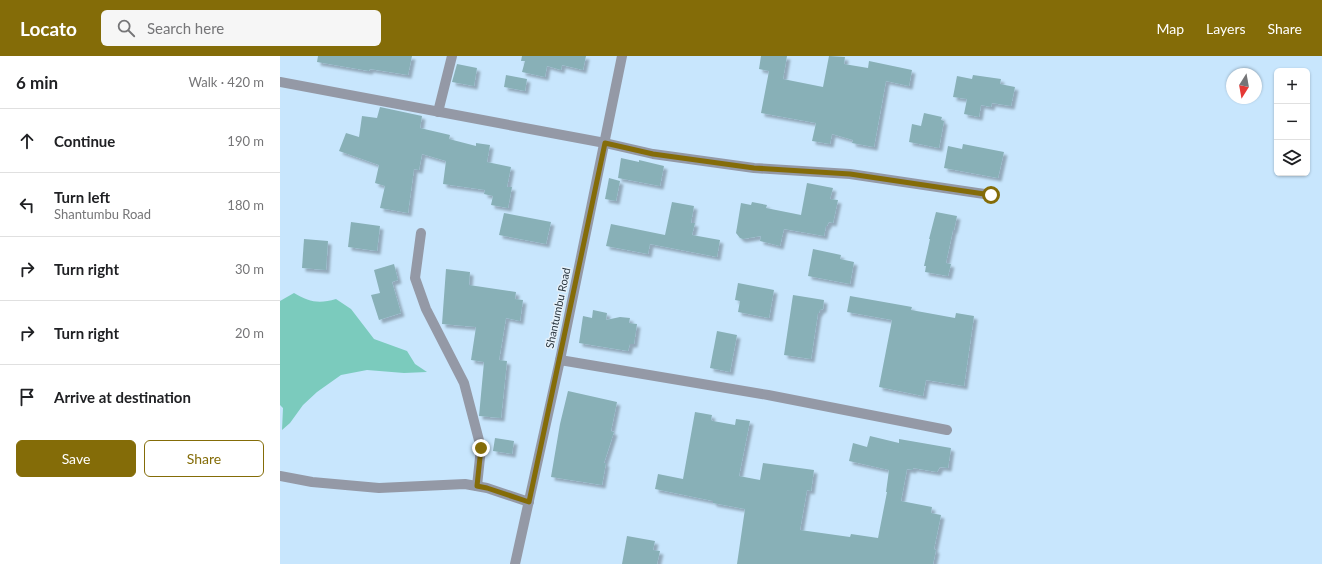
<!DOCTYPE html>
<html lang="en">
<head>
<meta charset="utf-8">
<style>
  body { margin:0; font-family:Lato,sans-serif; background:#f6f6f6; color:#202124 }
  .controls { position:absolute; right:12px; top:12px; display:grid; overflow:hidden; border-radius:6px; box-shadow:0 1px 3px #0004 }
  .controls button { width:36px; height:36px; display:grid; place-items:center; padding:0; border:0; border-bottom:1px solid #e0e0e0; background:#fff; color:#202124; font:20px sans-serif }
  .compass { position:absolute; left:946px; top:12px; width:36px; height:36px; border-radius:50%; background:#fff; box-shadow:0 1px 3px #0004; rotate:191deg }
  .stop { position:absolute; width:12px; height:12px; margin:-9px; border:3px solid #846c08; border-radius:50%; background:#fff }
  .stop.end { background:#846c08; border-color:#fff; box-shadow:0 1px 4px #0008 }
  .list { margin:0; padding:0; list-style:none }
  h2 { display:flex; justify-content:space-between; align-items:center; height:52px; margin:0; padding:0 16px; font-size:17px }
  h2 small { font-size:13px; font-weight:400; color:#757577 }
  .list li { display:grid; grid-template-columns:26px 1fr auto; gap:12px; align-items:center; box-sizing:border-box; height:64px; padding:0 16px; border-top:1px solid #e0e0e0 }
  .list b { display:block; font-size:15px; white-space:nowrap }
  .list p { margin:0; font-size:13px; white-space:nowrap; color:#757577 }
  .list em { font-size:13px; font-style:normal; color:#757577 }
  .actions { display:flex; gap:8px; padding:12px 16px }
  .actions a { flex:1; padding:9px 0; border:1px solid #846c08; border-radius:6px; text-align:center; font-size:14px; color:#846c08 }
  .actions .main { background:#846c08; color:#fff }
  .icon { flex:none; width:22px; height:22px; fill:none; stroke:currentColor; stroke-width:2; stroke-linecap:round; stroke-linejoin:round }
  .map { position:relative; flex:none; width:1042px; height:508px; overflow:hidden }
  header { display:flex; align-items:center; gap:24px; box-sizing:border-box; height:56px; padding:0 20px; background:#846c08; color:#fff }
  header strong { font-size:19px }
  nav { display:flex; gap:22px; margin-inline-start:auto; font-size:14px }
  .search { width:280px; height:36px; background:#f6f6f6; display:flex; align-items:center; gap:10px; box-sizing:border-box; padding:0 14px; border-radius:6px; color:#757577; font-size:15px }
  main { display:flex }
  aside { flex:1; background:#fff }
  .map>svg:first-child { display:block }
</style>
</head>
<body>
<header>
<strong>Locato</strong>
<div class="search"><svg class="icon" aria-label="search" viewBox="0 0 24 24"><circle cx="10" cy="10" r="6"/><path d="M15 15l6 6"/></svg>Search here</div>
<nav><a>Map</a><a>Layers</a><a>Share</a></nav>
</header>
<main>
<aside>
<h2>6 min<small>Walk · 420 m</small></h2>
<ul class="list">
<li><svg class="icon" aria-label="ahead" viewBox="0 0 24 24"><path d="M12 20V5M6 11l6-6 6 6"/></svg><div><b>Continue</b></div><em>190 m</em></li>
<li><svg class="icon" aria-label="left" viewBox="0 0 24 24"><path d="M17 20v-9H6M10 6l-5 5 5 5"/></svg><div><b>Turn left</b><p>Shantumbu Road</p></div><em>180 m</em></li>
<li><svg class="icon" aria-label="right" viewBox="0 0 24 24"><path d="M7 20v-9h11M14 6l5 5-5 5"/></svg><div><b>Turn right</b></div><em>30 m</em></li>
<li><svg class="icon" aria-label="right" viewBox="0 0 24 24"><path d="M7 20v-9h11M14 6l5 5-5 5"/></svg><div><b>Turn right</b></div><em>20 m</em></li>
<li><svg class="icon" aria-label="arrive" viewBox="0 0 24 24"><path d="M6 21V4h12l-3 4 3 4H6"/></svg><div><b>Arrive at destination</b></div></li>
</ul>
<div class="actions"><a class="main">Save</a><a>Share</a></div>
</aside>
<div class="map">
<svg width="1042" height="508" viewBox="0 0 1042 508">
  <defs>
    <filter id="shadow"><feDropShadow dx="3.5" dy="3.5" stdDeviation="1" flood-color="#0004"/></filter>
  </defs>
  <rect width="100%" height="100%" fill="#c8e6fd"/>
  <path fill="#7bcbbd" d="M14,237C29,246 39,248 56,243L71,253L94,283L127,295L135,308L147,316L124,317L87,314L61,319L37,336L23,349L10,367L2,374L3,352L0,349V245Z"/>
  <g fill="#88b0b7" filter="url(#shadow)">
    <polygon points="38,0 132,0 128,19 90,13 89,15 37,6"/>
    <polygon points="242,0 306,0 303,14 282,9 281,14 267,10 265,21 242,16 245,5 241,5"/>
    <polygon points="481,0 507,0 503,23 543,31 549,0 565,1 564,8 588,12 589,5 632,14 629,30 606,25 594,91 572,87 573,84 552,78 550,88 532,85 536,67 481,57 489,15 479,13"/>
    <polygon points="177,8 197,12 194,30 172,26"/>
    <polygon points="226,19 247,23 245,35 224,31"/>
    <polygon points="693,19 721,23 720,28 735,31 731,50 712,47 711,51 701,49 699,61 684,58 687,43 673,41 677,20 692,23"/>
    <polygon points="100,51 142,60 140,72 170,79 169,83 196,90 196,87 210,89 207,106 231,111 227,131 232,131 228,152 211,149 213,140 204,138 205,134 163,128 166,105 142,98 139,114 134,113 128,157 100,152 105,130 95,127 99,109 59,95 66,77 79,81 82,60 97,62"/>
    <polygon points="644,57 662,61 661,64 664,65 659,92 629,86 632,68 641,70"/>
    <polygon points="683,88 724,96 718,122 664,112 668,90 682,93"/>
    <polygon points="341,102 359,106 359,104 384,110 380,130 338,122"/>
    <polygon points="329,122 340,125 336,145 325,143"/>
    <polygon points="527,127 553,132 550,143 558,144 553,167 549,166 547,170 546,170 544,180 504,173 500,190 480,185 481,180 463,183 460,182 456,177 461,147 471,149 472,146 487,149 486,152 521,159"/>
    <polygon points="392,146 414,150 411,167 415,167 412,179 440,184 437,201 370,188 368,198 326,190 331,168 385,179"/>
    <polygon points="656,156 677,160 674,174 673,174 666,207 671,208 668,220 645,216 646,210 644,210 650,183 649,183"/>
    <polygon points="224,157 271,166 266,188 219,179"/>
    <polygon points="71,166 100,170 97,195 68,191"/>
    <polygon points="24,183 48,185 46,214 22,212"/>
    <polygon points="533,193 561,199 560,203 574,206 570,228 528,220"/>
    <polygon points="114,208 118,224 112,226 121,257 99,264 91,239 100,237 94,214"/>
    <polygon points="166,213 190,216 189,229 236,236 235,243 243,244 240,265 226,262 219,304 227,305 221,362 199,360 204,306 191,304 196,271 162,268"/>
    <polygon points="458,227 494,234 489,262 458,256 460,245 455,244"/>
    <polygon points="513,239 544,244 543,253 540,254 539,257 538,257 531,303 504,299"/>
    <polygon points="570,240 632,251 631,254 675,262 676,257 694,260 684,330 646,324 643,340 599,331 612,264 567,256"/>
    <polygon points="313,254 327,257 326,264 340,261 350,262 349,267 357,268 354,288 350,288 348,295 299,287 303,260 312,262"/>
    <polygon points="437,275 457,279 450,316 430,312"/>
    <polygon points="288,335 337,346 331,375 334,376 324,407 326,407 322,429 271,421 280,368"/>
    <polygon points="415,356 432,359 431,364 433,365 455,369 456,363 470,365 459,420 480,424 483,407 534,414 531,435 527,434 520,474 570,481 571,478 598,482 607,436 606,436 609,414 569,405 573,387 587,391 590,380 619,387 619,383 671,392 668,412 660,411 657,416 633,412 633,414 627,413 621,445 652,451 651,457 661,459 654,493 656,494 653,508 457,508 465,453 433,447 433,445 375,433 378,418 403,423"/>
    <polygon points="215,382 234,385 232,398 213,395"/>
    <polygon points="347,480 375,485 373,494 380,495 377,508 342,508"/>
  </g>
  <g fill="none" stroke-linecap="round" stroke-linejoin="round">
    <g stroke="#9499a6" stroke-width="10">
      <polyline points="0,26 325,87 373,98 474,112 570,118 711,139"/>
      <polyline points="158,56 172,0"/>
      <polyline points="141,177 135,222 146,253 184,327 201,392 197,430"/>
      <polyline points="280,304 488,339 667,374"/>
      <polyline points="0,420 32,426 99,432 185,428 207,432 249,446"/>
    </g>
    <polyline stroke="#9499a6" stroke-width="10" points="235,508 280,304 342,0"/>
  </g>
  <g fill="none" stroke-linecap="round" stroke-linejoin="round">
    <polyline stroke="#846c08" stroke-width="5" points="201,392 197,430 207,432 249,446 325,87 373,98 474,112 570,118 711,139"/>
  </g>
  <g text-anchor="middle" stroke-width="3" stroke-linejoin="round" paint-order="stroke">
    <g font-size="11" fill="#29353e" stroke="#e5f1fa">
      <text transform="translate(278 252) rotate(-78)" y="4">Shantumbu Road</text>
    </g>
  </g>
</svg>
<div class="controls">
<button>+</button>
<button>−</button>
<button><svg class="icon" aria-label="layers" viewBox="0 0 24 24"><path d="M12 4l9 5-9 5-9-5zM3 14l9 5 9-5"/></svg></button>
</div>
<svg class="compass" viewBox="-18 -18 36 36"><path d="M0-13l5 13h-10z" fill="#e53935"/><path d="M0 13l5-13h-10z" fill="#757577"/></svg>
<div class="stop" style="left:711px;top:139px"></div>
<div class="stop end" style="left:201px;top:392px"></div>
</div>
</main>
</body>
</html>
